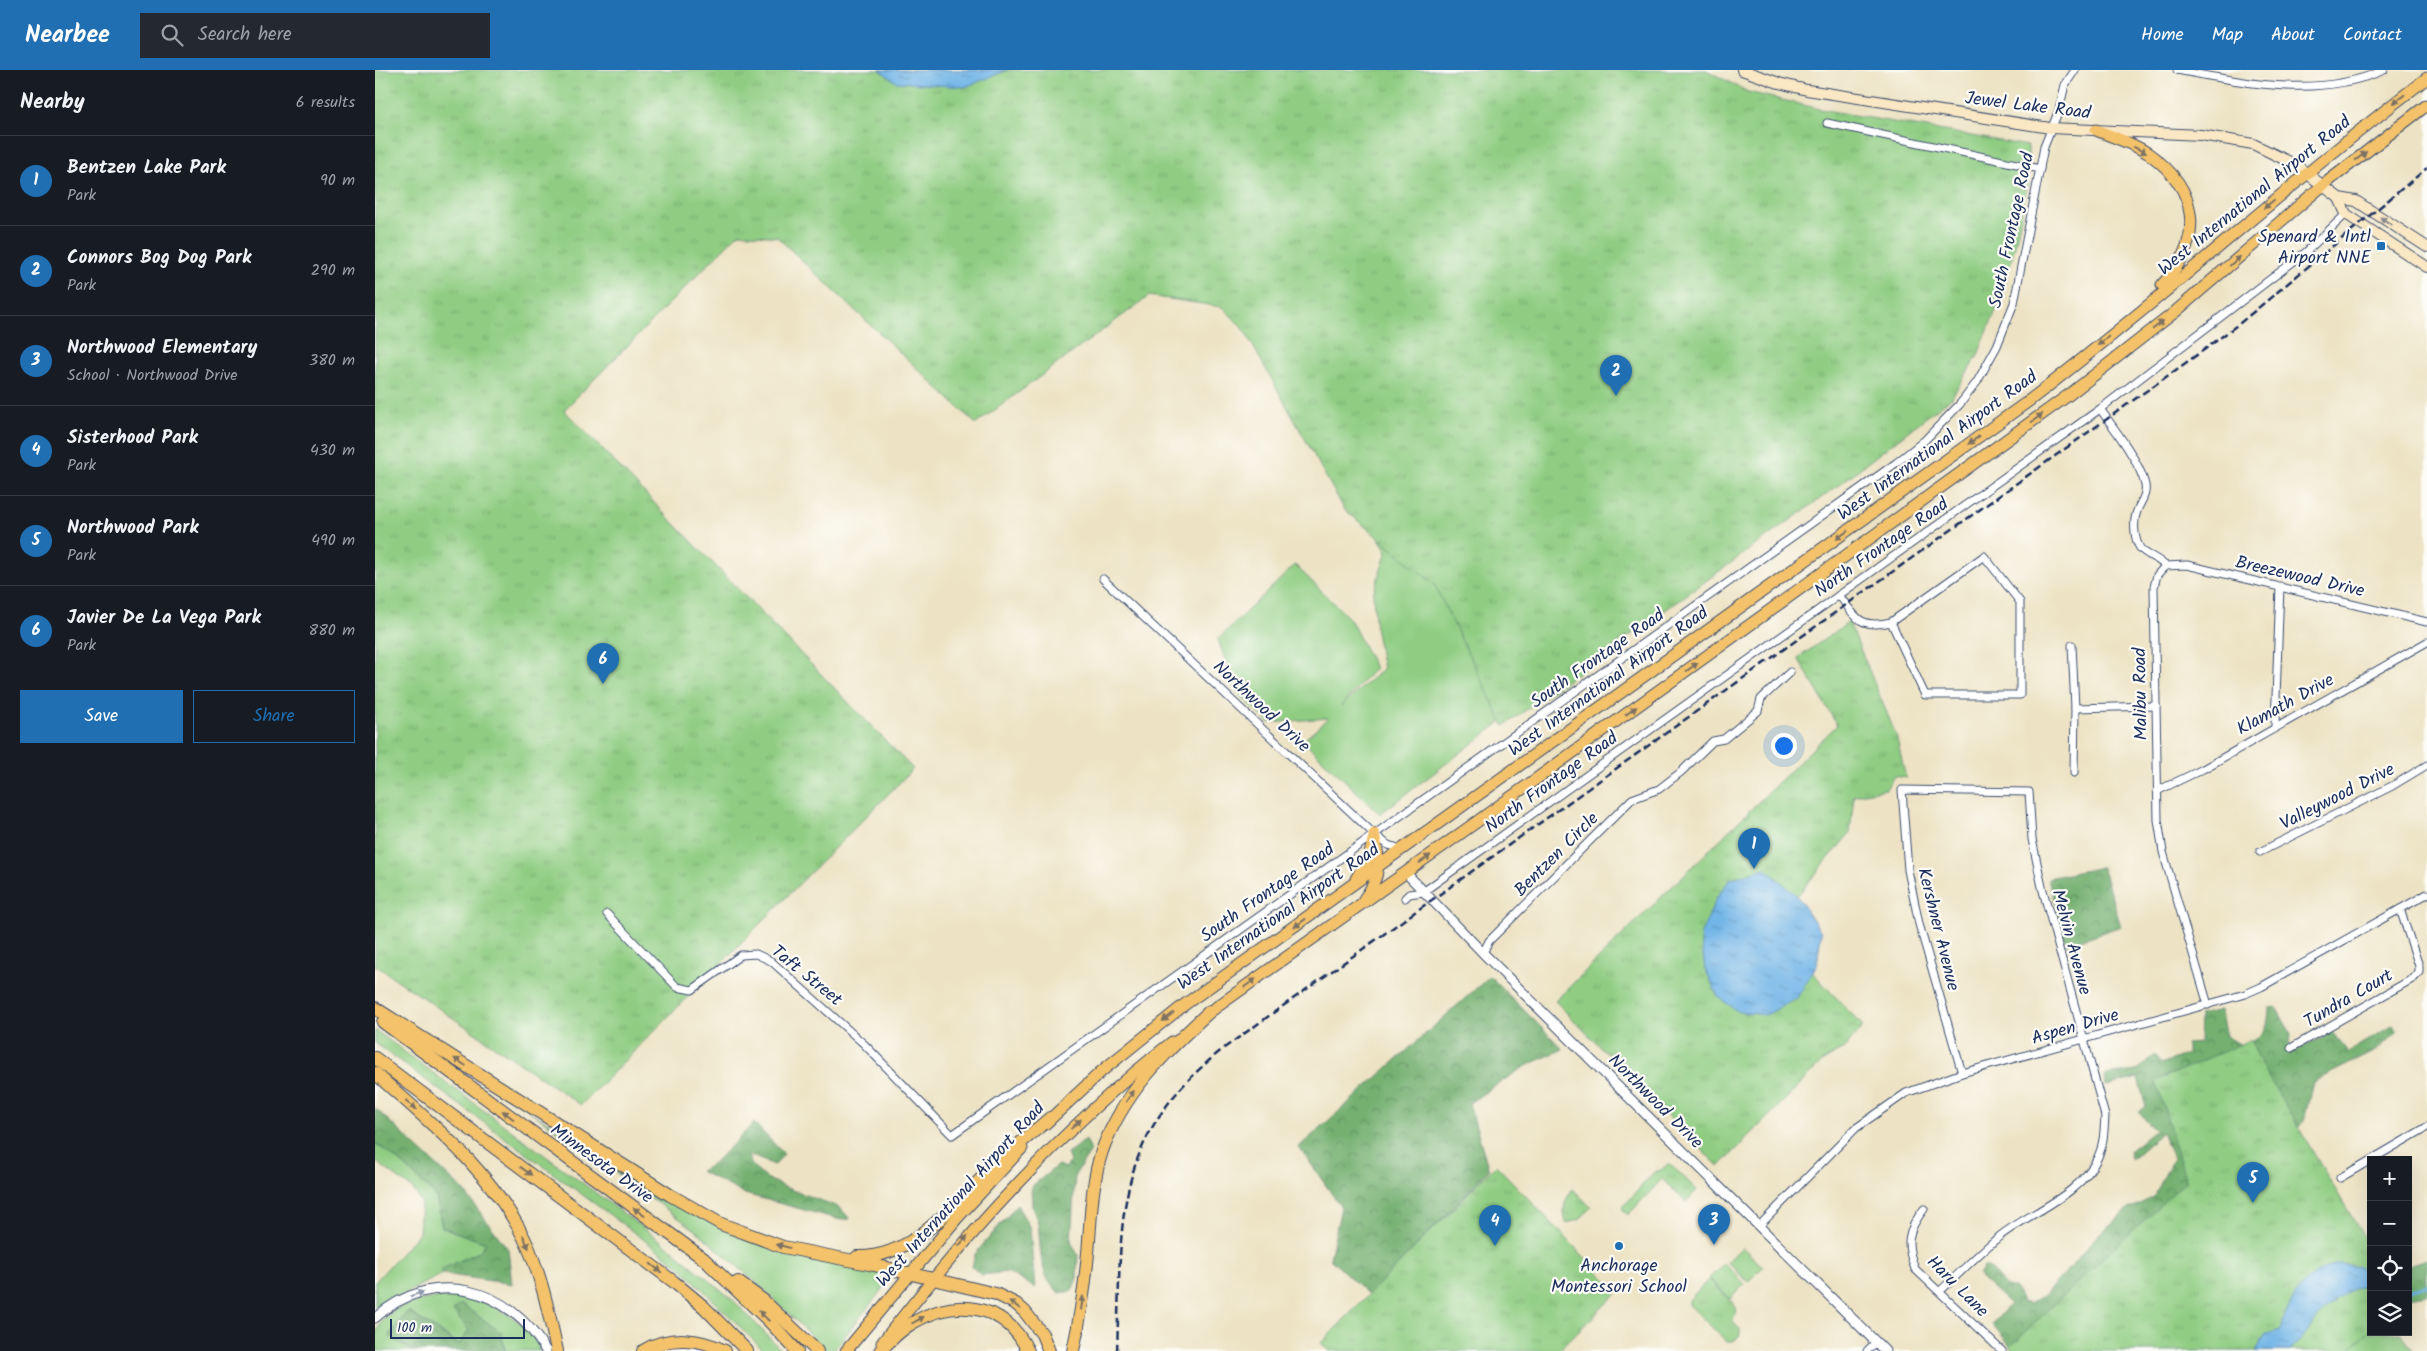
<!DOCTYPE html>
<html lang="en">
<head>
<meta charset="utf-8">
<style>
  body { margin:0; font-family:Kalam,sans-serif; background:#242831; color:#f1f3f6 }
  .controls { position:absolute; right:15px; bottom:15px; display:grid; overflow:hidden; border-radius:0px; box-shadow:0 5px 20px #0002 }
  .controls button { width:45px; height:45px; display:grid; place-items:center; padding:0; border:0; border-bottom:1px solid #363941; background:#171b24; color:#f1f3f6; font:25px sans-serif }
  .scale { position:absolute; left:15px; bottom:12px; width:135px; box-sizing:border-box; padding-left:5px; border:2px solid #1b2f5e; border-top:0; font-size:14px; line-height:18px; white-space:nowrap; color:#1b2f5e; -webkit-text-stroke:4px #fdfcf7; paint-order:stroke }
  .you { position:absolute; left:1408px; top:675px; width:18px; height:18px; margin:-12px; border:4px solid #fff; border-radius:50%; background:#1a73e8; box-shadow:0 0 0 8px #1a73e833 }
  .badge { display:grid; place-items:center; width:32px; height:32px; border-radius:50%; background:#1f6fb2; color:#fff; font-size:16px; font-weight:700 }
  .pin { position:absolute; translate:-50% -41px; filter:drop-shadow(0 1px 2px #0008) }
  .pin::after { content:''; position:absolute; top:26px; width:18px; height:15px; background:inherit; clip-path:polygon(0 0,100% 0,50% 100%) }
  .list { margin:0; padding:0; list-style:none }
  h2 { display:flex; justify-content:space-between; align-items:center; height:65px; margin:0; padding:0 20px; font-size:21px }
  h2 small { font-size:16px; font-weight:400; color:#9ea1a6 }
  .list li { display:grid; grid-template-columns:32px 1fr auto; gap:15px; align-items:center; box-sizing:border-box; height:90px; padding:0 20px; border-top:1px solid #363941 }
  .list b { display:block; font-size:19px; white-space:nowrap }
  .list p { margin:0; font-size:16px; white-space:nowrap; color:#9ea1a6 }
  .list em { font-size:16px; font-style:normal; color:#9ea1a6 }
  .actions { display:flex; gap:10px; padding:15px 20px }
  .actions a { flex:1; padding:11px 0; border:1px solid #1f6fb2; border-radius:0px; text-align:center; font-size:18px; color:#1f6fb2 }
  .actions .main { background:#1f6fb2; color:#fff }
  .icon { flex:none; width:28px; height:28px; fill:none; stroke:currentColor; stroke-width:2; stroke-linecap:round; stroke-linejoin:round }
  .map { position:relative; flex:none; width:2052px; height:1281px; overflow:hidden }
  header { display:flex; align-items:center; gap:30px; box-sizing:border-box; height:70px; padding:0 25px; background:#1f6fb2; color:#fff }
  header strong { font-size:24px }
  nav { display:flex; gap:28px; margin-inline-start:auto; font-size:18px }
  .search { width:350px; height:45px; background:#242831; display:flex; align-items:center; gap:12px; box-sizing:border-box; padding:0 18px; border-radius:0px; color:#9ea1a6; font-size:19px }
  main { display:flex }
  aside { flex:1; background:#171b24 }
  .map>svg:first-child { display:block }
</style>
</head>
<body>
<header>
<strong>Nearbee</strong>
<div class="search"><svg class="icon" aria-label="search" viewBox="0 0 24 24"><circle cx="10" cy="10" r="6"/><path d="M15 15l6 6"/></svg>Search here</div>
<nav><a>Home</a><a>Map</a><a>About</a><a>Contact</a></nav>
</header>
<main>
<aside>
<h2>Nearby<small>6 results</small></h2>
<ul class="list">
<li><span class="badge">1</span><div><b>Bentzen Lake Park</b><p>Park</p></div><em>90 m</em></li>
<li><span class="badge">2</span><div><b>Connors Bog Dog Park</b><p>Park</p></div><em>290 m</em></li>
<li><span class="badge">3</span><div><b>Northwood Elementary</b><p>School · Northwood Drive</p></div><em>380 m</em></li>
<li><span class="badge">4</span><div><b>Sisterhood Park</b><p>Park</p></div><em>430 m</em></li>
<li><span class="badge">5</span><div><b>Northwood Park</b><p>Park</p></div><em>490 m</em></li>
<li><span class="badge">6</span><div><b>Javier De La Vega Park</b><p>Park</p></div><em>880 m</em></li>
</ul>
<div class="actions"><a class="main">Save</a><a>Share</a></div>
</aside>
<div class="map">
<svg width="2052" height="1281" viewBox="0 0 2052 1281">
  <defs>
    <pattern id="forest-crowns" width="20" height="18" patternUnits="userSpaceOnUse" patternTransform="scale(1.25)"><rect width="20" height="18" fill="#74b071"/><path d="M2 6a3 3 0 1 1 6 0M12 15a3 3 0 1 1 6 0" fill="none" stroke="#5e9060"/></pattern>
    <pattern id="park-tufts" width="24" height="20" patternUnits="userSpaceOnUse" patternTransform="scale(1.25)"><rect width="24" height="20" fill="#90cd83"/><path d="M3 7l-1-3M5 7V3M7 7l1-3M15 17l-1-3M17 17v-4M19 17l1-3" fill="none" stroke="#7cb074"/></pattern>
    <pattern id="water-ripples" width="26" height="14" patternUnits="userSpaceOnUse" patternTransform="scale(1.25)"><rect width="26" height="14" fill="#72b5e7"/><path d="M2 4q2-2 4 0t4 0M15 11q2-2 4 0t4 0" fill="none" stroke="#5d94be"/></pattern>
  </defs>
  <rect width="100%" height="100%" fill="#fdfcf7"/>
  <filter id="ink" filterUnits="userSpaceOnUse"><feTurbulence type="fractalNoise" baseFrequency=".02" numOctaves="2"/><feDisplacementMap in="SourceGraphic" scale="10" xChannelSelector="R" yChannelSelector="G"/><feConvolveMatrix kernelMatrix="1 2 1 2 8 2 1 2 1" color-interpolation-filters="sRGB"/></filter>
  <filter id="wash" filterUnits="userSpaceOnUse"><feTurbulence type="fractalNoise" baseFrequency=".0096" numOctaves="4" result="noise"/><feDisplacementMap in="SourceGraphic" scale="20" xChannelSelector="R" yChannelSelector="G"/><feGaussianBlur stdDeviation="1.12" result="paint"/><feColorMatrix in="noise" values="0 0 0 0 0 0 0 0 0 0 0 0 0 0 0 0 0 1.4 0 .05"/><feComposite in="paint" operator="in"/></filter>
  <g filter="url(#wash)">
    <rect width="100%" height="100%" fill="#ede3c4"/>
    <g fill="#90cd83" stroke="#567e70">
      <polygon points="971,416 1184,608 1005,744 928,671 953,648 894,653 860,620 843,569 920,495 975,549 1000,598 966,636 1008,599 1001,562 998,524 1012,481"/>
      <polygon points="0,960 294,1177 357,1229 407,1281 389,1281 302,1194 0,973"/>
      <polygon points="153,1040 333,1151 512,1204 511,1215 458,1281 452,1281 386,1217 323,1162"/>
      <polygon points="0,1073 28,1094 61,1126 67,1157 111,1173 104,1182 66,1200 68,1204 0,1238 0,1212 44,1163 46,1132 38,1119 0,1091"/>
      <polygon points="1367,1177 1388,1197 1373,1212 1352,1192"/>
      <polygon points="1349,1193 1370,1214 1355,1229 1334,1208"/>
      <path d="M87,1226C116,1232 155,1251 165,1281H130L126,1262L78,1241L94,1260L84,1275C67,1262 50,1253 33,1241L14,1265L38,1281H3C0,1275 0,1269 2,1262C12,1229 58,1228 87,1226Z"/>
      <polygon points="1996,1259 1996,1262 2026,1262 2038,1281 1973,1281"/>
    </g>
    <g fill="url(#forest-crowns)" stroke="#487068">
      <polygon points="1727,797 1746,856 1691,875 1673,808"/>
      <polygon points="1115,906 1188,979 1149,997 1094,1033 1114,1100 994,1225 955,1189 966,1137 924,1077"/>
      <path d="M1901,937L1916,964L1914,984L1957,962L1973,982L2018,955L2023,961L2002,980L1938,1012L1929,1051L1908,1074L1640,1281L1617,1254L1635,1234L1604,1206L1610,1195L1616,1199L1631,1217L1640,1218L1647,1232L1655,1234L1670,1224L1690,1203L1724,1164L1754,1139L1779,1127L1798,1088L1787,1062L1756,1090L1754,1081L1780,1060L1763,1042L1771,1037L1763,1008L1731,1016L1730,1005L1761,1001L1780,985L1786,994L1812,984V974L1824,973L1825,945L1845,940L1851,966L1868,976C1888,965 1893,962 1894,938Z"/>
      <polygon points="0,1038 88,1120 133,1179 137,1214 68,1204 65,1200 104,1182 111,1173 67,1157 61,1126 28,1094 0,1073"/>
      <path d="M379,1053L409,1084L400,1095L373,1085C377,1114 442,1126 464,1138C468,1140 472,1146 475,1149L466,1150L370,1124L325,1101L337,1095Z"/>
      <polygon points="711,1070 716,1081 700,1105 696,1172 703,1185 702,1208 697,1221 684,1223 671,1208 666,1187 663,1153 657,1137 656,1117 683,1095 691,1098 695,1092 692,1083"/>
      <polygon points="642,1135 655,1158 660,1218 632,1202 606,1205 597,1197 600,1184"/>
      <polygon points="2052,1189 2052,1224 2033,1227 2033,1195"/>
      <path d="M86,1234L126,1262L130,1281H38L14,1266L33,1241C49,1253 67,1263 84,1275L94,1260L78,1241Z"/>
    </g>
    <g fill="url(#park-tufts)" stroke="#567e70">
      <polygon points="0,0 1331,0 1373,22 1445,39 1653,76 1653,112 1640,176 1624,233 1602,287 1576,328 1460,418 1129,656 1059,514 969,439 868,258 847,237 774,226 601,354 402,167 364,163 189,340 538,699 206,1035 0,895"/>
      <polygon points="1474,552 1521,665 1531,708 1519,706 1511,719 1479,725 1475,763 1422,826 1446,862 1442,894 1437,902 1488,956 1471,977 1448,991 1344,1097 1180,931 1462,655 1423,588"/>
      <polygon points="1875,970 1889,1000 1996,1179 1996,1259 1973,1281 1639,1281 1635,1276 1811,1111 1781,1011"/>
      <polygon points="1294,1093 1322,1120 1311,1132 1287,1109 1253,1145 1247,1138 1279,1102 1286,1100"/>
      <polygon points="1121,1095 1243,1222 1183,1281 954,1281 946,1273"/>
      <path d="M1198,1119L1216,1137L1204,1150L1191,1153C1187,1139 1189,1130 1198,1119Z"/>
      <polygon points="1334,1209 1358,1233 1361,1239 1358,1252 1365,1259 1365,1265 1358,1272 1352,1272 1314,1235 1314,1230"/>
    </g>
    <g fill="url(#water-ripples)" stroke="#4672a2">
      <polygon points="505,0 633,0 590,17 521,12"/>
      <polygon points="1390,798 1422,826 1446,862 1442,894 1422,928 1391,945 1364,942 1343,927 1330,898 1325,866 1342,827 1355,809"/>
      <path d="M1963,1194L1984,1197L1989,1206L1996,1209V1216C1959,1215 1938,1259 1915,1281H1881L1891,1264L1906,1260C1914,1229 1930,1202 1963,1194Z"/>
    </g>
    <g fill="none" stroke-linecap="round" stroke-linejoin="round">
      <polyline stroke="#72b5e7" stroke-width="2.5" points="2033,1221 2052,1215"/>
    </g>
  </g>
  <g filter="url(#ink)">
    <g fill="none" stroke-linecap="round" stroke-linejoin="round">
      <g stroke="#3a4a6d" stroke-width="9">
        <g id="minor">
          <path d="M1802,0C1871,13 1943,29 2009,0"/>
          <polyline points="1452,53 1665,99"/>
          <path d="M1725,339C1739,358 1765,392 1770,415C1772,426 1765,432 1762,441C1758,451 1759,469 1765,478C1770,485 1784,488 1790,496"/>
          <polyline points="1790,496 1782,505 1779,517 1783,750 1788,782 1833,935"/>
          <polyline points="1790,496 1812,495 2052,552"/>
          <polyline points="728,509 999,764 1013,775 1027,779"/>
          <path d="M1464,525C1481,548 1485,559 1516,552L1609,486L1645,532V625H1550L1516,552"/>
          <polyline points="1697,575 1700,638 1699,703"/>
          <polyline points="1700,638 1781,636"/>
          <polyline points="1900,656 1905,516"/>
          <polyline points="1782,721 1828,699 2052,572"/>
          <polyline points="1885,782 2017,716 2052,695"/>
          <polyline points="1030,828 1034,824 1048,822 1725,339 1931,182 1971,144"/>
          <polyline points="232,844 302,917 317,920 366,885 381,884 396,891 489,974 577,1065 1521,393 1550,370 1585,334 1602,312 1622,276 1639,233 1669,77 1684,40 1690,15 1700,0"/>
          <polyline points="1108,883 1114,871 1257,729 1284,719 1306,702 1338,671 1349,669 1383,641 1386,629 1415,602"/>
          <polyline points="1916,978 2039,908 2044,902 2044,896 2025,839"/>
          <polyline points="1965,1108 2052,1057"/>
          <path d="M1549,1139C1532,1161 1530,1173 1540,1199L1627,1281"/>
          <polyline points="1384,1156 1481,1058 1531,1023 1587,1003 1870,924 1886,917 2052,824"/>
          <path d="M1565,1221C1585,1203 1604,1183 1625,1166C1657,1141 1705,1126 1723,1087C1729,1074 1729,1060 1730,1046L1667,817L1657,769L1654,722L1527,720L1533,800L1544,854L1587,1003"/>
          <polyline points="1492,1281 1501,1272"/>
        </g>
      </g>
      <g stroke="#3a4a6d" stroke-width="11">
        <g id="tertiary">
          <polyline points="1031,803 1108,883 1510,1281"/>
          <path d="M0,1248C57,1196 135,1217 171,1281"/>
        </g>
      </g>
      <g stroke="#3a4a6d" stroke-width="12">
        <g id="secondary">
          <polyline points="1367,0 1404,13 1432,20 1675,58 1826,65 1878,74 1921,95 1964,128 1981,131 2052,177"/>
          <polyline points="1964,128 1971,144 2052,197"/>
        </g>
      </g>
      <g stroke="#3a4a6d" stroke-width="13">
        <g id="primary">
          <path d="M1721,60C1738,67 1758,73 1774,84C1824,119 1830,170 1787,215"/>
          <polyline points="981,809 994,788 998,770"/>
          <path d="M989,829C1006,808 1005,789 999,764"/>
          <polyline points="829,946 1089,761 1695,324 1800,242 1947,116 2052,35"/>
          <path d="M670,1054L728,1000L809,935L1651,333C1788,229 1915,112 2052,8"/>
          <path d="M507,1273C594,1162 686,1059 797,972"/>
          <polyline points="471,1281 583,1147 647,1078"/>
        </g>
      </g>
      <g stroke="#3a4a6d" stroke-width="14">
        <g id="motorway">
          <polyline points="0,938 295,1125 346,1154 408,1177 499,1195 621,1224 641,1234 650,1242 667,1264 674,1281"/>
          <polyline points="8,952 329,1189 394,1251 422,1281"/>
          <polyline points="0,988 299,1212 329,1237 372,1281"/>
          <path d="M0,1003C56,1054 115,1099 149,1168C166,1203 174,1243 182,1281"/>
          <path d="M482,1187C538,1189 580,1133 617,1098C635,1081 655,1065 675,1048"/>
          <polyline points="363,1212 389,1231 442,1281"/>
          <path d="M268,1281C294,1265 325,1268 350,1281"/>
          <path d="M505,1281C516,1270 527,1258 541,1251C583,1227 631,1235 653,1281"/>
          <path d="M698,1281C705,1249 710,1216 713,1183C716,1149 716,1114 727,1081C748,1023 790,982 835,941"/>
        </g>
      </g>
      <use href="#minor" stroke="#fff" stroke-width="7"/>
      <use href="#tertiary" stroke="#fff" stroke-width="9"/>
      <use href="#secondary" stroke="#fae7c3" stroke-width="10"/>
      <use href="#primary" stroke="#f3c26a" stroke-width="11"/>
      <use href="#motorway" stroke="#f3c26a" stroke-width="12"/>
      <path stroke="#1b2f5e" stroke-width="2.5" stroke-dasharray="8 4" stroke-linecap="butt" d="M742,1281C747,1149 735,1069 849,978L1833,277L1865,253L2052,98"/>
    </g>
    <defs><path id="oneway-solid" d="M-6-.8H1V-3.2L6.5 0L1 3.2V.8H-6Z" transform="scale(1.25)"/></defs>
    <g fill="#7c7163">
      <use href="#oneway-solid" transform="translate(2024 29) rotate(142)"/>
      <use href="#oneway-solid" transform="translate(1765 80) rotate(27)"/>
      <use href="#oneway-solid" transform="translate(1986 86) rotate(-38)"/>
      <use href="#oneway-solid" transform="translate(1894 134) rotate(140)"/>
      <use href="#oneway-solid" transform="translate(1860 191) rotate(-41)"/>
      <use href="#oneway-solid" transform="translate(1783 255) rotate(-39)"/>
      <use href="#oneway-solid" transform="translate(1728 271) rotate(141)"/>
      <use href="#oneway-solid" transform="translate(1662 348) rotate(-37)"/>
      <use href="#oneway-solid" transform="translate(1599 370) rotate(144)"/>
      <use href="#oneway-solid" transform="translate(1467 465) rotate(144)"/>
      <use href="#oneway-solid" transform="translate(1317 597) rotate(-36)"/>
      <use href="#oneway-solid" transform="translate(1256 641) rotate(-36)"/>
      <use href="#oneway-solid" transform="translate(1050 789) rotate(-36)"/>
      <use href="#oneway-solid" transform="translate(925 853) rotate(144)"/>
      <use href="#oneway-solid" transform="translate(875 913) rotate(-35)"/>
      <use href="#oneway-solid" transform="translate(793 947) rotate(143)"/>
      <use href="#oneway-solid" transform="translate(85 992) rotate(-148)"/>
      <use href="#oneway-solid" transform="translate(755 1026) rotate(-55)"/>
      <use href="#oneway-solid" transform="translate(36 1035) rotate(41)"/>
      <use href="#oneway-solid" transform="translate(133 1045) rotate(-143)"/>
      <use href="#oneway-solid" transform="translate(701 1054) rotate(-43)"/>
      <use href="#oneway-solid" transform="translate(151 1101) rotate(36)"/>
      <use href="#oneway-solid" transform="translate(264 1142) rotate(-144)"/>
      <use href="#oneway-solid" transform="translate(588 1171) rotate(-49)"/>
      <use href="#oneway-solid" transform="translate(151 1172) rotate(66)"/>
      <use href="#oneway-solid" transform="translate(408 1176) rotate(-165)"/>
      <use href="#oneway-solid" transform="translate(281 1198) rotate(38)"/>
      <use href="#oneway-solid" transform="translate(707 1233) rotate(-82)"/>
      <use href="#oneway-solid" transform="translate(640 1235) rotate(-144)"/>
      <use href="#oneway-solid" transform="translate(389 1246) rotate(-136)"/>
      <use href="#oneway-solid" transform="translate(543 1250) rotate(-30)"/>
    </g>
    <use fill="#8a8b90" href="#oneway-solid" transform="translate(2011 151) rotate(-147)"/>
    <use fill="#8d97ae" href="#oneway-solid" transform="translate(42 1224) rotate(-17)"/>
  </g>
  <g fill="#1f6fb2" stroke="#fdfcf7" stroke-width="2">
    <rect x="2001" y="171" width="10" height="10" rx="2.5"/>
    <circle cx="1244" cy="1176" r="5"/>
  </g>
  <g text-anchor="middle" stroke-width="4.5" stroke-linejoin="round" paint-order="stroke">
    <g font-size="18" fill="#1b2f5e" stroke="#fdfcf7">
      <text transform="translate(1653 35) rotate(7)" y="6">Jewel Lake Road</text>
      <text transform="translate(1879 125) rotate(-39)" y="6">West International Airport Road</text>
      <text transform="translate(1636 160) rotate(-78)" y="6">South Frontage Road</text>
      <text transform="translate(1562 375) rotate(-36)" y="6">West International Airport Road</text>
      <text transform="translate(1506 477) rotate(-35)" y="6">North Frontage Road</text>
      <text transform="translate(1925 506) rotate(13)" y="6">Breezewood Drive</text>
      <text transform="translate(1222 588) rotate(-35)" y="6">South Frontage Road</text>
      <text transform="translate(1233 611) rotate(-36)" y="6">West International Airport Road</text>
      <text transform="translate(1765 624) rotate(-91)" y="6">Malibu Road</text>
      <text transform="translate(1910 634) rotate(-29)" y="6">Klamath Drive</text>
      <text transform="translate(887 636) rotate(43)" y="6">Northwood Drive</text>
      <text transform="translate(1176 712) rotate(-36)" y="6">North Frontage Road</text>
      <text transform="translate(1962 726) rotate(-27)" y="6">Valleywood Drive</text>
      <text transform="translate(1181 784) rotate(-45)" y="6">Bentzen Circle</text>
      <text transform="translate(892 822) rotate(-35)" y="6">South Frontage Road</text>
      <text transform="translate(903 846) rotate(-35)" y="6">West International Airport Road</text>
      <text transform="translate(1564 859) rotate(76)" y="6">Kershner Avenue</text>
      <text transform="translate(1697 872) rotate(75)" y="6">Melvin Avenue</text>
      <text transform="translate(432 905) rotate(39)" y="6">Taft Street</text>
      <text transform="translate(1973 928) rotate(-30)" y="6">Tundra Court</text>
      <text transform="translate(1700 956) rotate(-16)" y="6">Aspen Drive</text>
      <text transform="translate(1281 1031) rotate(45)" y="6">Northwood Drive</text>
      <text transform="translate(227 1093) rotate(36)" y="6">Minnesota Drive</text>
      <text transform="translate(585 1124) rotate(-48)" y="6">West International Airport Road</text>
      <text transform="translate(1583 1216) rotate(45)" y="6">Haru Lane</text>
    </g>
    <g font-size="18" fill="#1b2f5e" stroke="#fdfcf7" text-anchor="end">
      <text x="1996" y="172">Spenard &amp; Intl<tspan x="1996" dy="21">Airport NNE</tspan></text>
      <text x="1244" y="1201" text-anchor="middle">Anchorage<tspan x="1244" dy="21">Montessori School</tspan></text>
    </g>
  </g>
</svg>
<div class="controls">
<button>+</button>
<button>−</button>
<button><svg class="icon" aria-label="locate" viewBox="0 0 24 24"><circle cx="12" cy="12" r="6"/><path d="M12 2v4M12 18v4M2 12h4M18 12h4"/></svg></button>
<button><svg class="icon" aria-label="layers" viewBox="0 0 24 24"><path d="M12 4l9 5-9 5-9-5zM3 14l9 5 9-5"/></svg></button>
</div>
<div class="scale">100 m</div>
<div class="you"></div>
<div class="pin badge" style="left:1379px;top:799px">1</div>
<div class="pin badge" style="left:1241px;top:326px">2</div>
<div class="pin badge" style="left:1339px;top:1175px">3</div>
<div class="pin badge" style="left:1120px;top:1176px">4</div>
<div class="pin badge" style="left:1878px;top:1133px">5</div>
<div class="pin badge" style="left:228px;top:614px">6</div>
</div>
</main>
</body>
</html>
